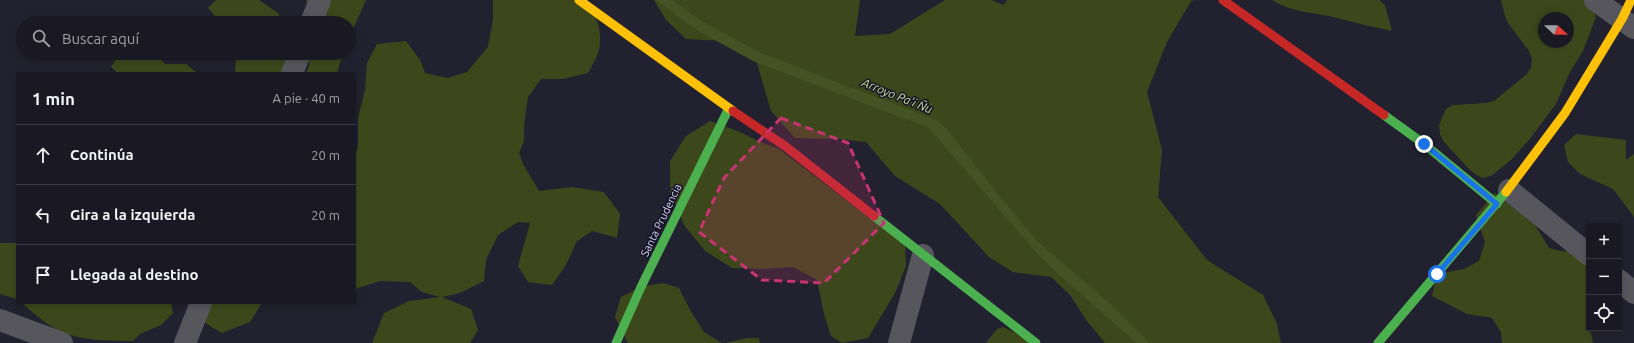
<!DOCTYPE html>
<html lang="es">
<head>
<meta charset="utf-8">
<style>
  body { margin:0; font-family:Ubuntu,sans-serif; background:#23222b; color:#f1f3f6 }
  .controls { position:absolute; right:12px; bottom:12px; display:grid; overflow:hidden; border-radius:0px; box-shadow:0 2px 6px #0003 }
  .controls button { width:36px; height:36px; display:grid; place-items:center; padding:0; border:0; border-bottom:1px solid #383841; background:#1a1923; color:#f1f3f6; font:20px sans-serif }
  .compass { position:absolute; left:1538px; top:12px; width:36px; height:36px; border-radius:50%; background:#1a1923; box-shadow:0 2px 6px #0003; rotate:111deg }
  .stop { position:absolute; width:12px; height:12px; margin:-9px; border:3px solid #1a73e8; border-radius:50%; background:#fff }
  .stop.end { background:#1a73e8; border-color:#fff; box-shadow:0 1px 4px #0008 }
  .list { margin:0; padding:0; list-style:none }
  h2 { display:flex; justify-content:space-between; align-items:center; height:52px; margin:0; padding:0 16px; font-size:17px }
  h2 small { font-size:13px; font-weight:400; color:#9fa0a6 }
  .list li { display:grid; grid-template-columns:26px 1fr auto; gap:12px; align-items:center; box-sizing:border-box; height:60px; padding:0 16px; border-top:1px solid #383841 }
  .list b { display:block; font-size:15px; white-space:nowrap }
  .list em { font-size:13px; font-style:normal; color:#9fa0a6 }
  .icon { flex:none; width:22px; height:22px; fill:none; stroke:currentColor; stroke-width:2; stroke-linecap:round; stroke-linejoin:round }
  .map { position:relative; flex:none; width:1634px; height:343px; overflow:hidden }
  .search { position:absolute; background:#1a1923; box-shadow:0 2px 6px #0003; left:16px; top:16px; width:340px; height:44px; display:flex; align-items:center; gap:10px; box-sizing:border-box; padding:0 14px; border-radius:22px; color:#9fa0a6; font-size:15px }
  .panel { position:absolute; background:#1a1923; box-shadow:0 2px 6px #0003; left:16px; top:72px; width:340px; height:232px; border-radius:0px }
  .map>svg:first-child { display:block }
</style>
</head>
<body>
<div class="map">
<svg width="1634" height="343" viewBox="0 0 1634 343">
  <rect width="100%" height="100%" fill="#22212f"/>
  <g fill="#3c481c" fill-rule="evenodd">
    <polygon points="216,0 259,0 278,13 282,23 221,23 208,8"/>
    <polygon points="306,0 366,0 349,38 349,23 310,23"/>
    <path d="M493,0H585C596,14 603,31 599,50C597,58 592,66 588,73L563,79H541L528,97L524,125V141L519,153L523,164L539,191L572,187L604,192L620,214L617,238L592,231L577,241L566,265L552,285L528,282L518,266L530,223L518,222L498,235L486,260L484,281L460,293L442,297L471,309L478,330L470,343H372L384,313L409,301L440,297L422,292L410,282L380,281L355,289V155L358,148V118L365,90L367,63L377,44L406,41L420,60L425,73L448,78L467,72L488,47L493,19Z"/>
    <polygon points="654,0 860,0 855,36 890,34 945,0 991,0 1004,5 1007,0 1196,0 1191,1 1167,42 1147,92 1162,150 1158,197 1207,260 1263,295 1277,324 1281,343 1105,343 1087,321 1070,295 1051,277 1013,272 989,257 940,204 895,176 866,142 838,139 795,138 771,111 757,63 726,41 686,39 666,20"/>
    <path d="M1272,0H1379L1385,5L1392,31C1373,27 1356,23 1337,18C1315,12 1292,13 1272,0Z"/>
    <path d="M1501,0H1590L1594,8L1596,17L1583,51L1569,74L1556,104L1529,140L1511,160L1491,176L1482,178L1475,174L1469,169L1444,142L1440,134L1439,125L1446,109L1453,105L1486,103L1494,101L1527,74L1531,67L1532,59L1529,51L1508,23L1505,16ZM1544,18H1568V42H1544Z"/>
    <polygon points="120,53 156,53 165,64 186,64 197,73 118,73 111,67"/>
    <polygon points="236,53 286,53 285,69 282,73 235,73"/>
    <polygon points="309,53 343,53 337,73 306,73 309,66"/>
    <polygon points="710,121 740,132 758,141 779,149 905,245 906,266 895,293 868,338 842,343 831,336 824,314 817,280 793,267 765,269 732,268 705,251 684,225 670,193 670,161 686,136"/>
    <polygon points="1576,134 1626,140 1626,160 1634,154 1634,217 1613,189 1580,174 1568,162 1564,145"/>
    <polygon points="1495,193 1535,225 1549,248 1561,251 1589,253 1589,328 1590,328 1593,343 1502,343 1501,332 1492,318 1467,314 1432,296 1437,274 1464,269 1479,261 1485,242 1476,215"/>
    <polygon points="0,243 17,243 17,299 0,294"/>
    <polygon points="663,283 679,288 690,310 704,332 722,343 628,343 615,317 621,297 641,287"/>
    <path d="M22,303H171L173,313L161,325L140,334L133,341C109,341 82,341 59,331C46,324 33,313 22,303Z"/>
    <path d="M198,303H262L250,322L222,333C208,325 198,321 198,303Z"/>
    <polygon points="1003,327 1036,343 986,343 997,329"/>
    <polygon points="747,338 759,338 760,343 725,343"/>
  </g>
  <polygon fill="#455223" points="656,0 673,0 698,19 759,52 936,120 946,128 996,192 1037,241 1113,306 1149,343 1137,343 1057,273 1034,250 929,128 753,61 695,29"/>
  <g fill="none" stroke-linecap="round" stroke-linejoin="round">
    <g stroke="#56565c" stroke-width="22">
      <polyline points="1595,0 1634,28"/>
      <polyline points="311,23 320,0"/>
      <polyline points="292,73 300,53"/>
      <polyline points="1509,190 1589,255"/>
      <polyline points="1619,280 1634,293"/>
      <polyline points="0,320 62,343"/>
      <polyline points="185,343 201,303"/>
      <polyline points="899,343 923,255"/>
    </g>
    <g stroke="#4caf50" stroke-width="9">
      <polyline points="1384,115 1424,144 1497,204"/>
      <polyline points="874,216 1036,343"/>
      <polyline points="616,343 641,287 729,108"/>
      <polyline points="1378,343 1506,192"/>
    </g>
    <g stroke="#ffc107" stroke-width="9">
      <polyline points="579,0 733,111"/>
      <polyline points="1506,192 1565,113 1622,19 1631,0"/>
    </g>
    <g stroke="#c62828" stroke-width="9">
      <polyline points="1223,0 1384,115"/>
      <polyline points="733,111 785,146 874,216"/>
    </g>
  </g>
  <g fill="none" stroke-linecap="round" stroke-linejoin="round">
    <polyline stroke="#1a73e8" stroke-width="5" points="1424,144 1497,204 1437,274"/>
  </g>
  <path fill="#c63571" fill-opacity="0.2" stroke="#c63571" stroke-width="3" stroke-dasharray="8 5" stroke-linejoin="round" d="M781,118L848,143L884,223L824,283L762,280L699,232L724,178Z"/>
  <g text-anchor="middle" stroke-width="3" stroke-linejoin="round" paint-order="stroke">
    <g font-size="11" fill="#dcdbed" stroke="#15112a">
      <text transform="translate(661 220) rotate(-64)" y="4">Santa Prudencia</text>
    </g>
    <g font-size="12" font-style="italic" fill="#c8e291" stroke="#15112a">
      <text transform="translate(897 96) rotate(22)" y="4">Arroyo Pa'i Ñu</text>
    </g>
  </g>
</svg>
<div class="controls">
<button>+</button>
<button>−</button>
<button><svg class="icon" aria-label="locate" viewBox="0 0 24 24"><circle cx="12" cy="12" r="6"/><path d="M12 2v4M12 18v4M2 12h4M18 12h4"/></svg></button>
</div>
<svg class="compass" viewBox="-18 -18 36 36"><path d="M0-13l5 13h-10z" fill="#e53935"/><path d="M0 13l5-13h-10z" fill="#9fa0a6"/></svg>
<div class="stop" style="left:1437px;top:274px"></div>
<div class="stop end" style="left:1424px;top:144px"></div>
<div class="search"><svg class="icon" aria-label="search" viewBox="0 0 24 24"><circle cx="10" cy="10" r="6"/><path d="M15 15l6 6"/></svg>Buscar aquí</div>
<section class="panel">
<h2>1 min<small>A pie · 40 m</small></h2>
<ul class="list">
<li><svg class="icon" aria-label="ahead" viewBox="0 0 24 24"><path d="M12 20V5M6 11l6-6 6 6"/></svg><div><b>Continúa</b></div><em>20 m</em></li>
<li><svg class="icon" aria-label="left" viewBox="0 0 24 24"><path d="M17 20v-9H6M10 6l-5 5 5 5"/></svg><div><b>Gira a la izquierda</b></div><em>20 m</em></li>
<li><svg class="icon" aria-label="arrive" viewBox="0 0 24 24"><path d="M6 21V4h12l-3 4 3 4H6"/></svg><div><b>Llegada al destino</b></div></li>
</ul>
</section>
</div>
</body>
</html>
